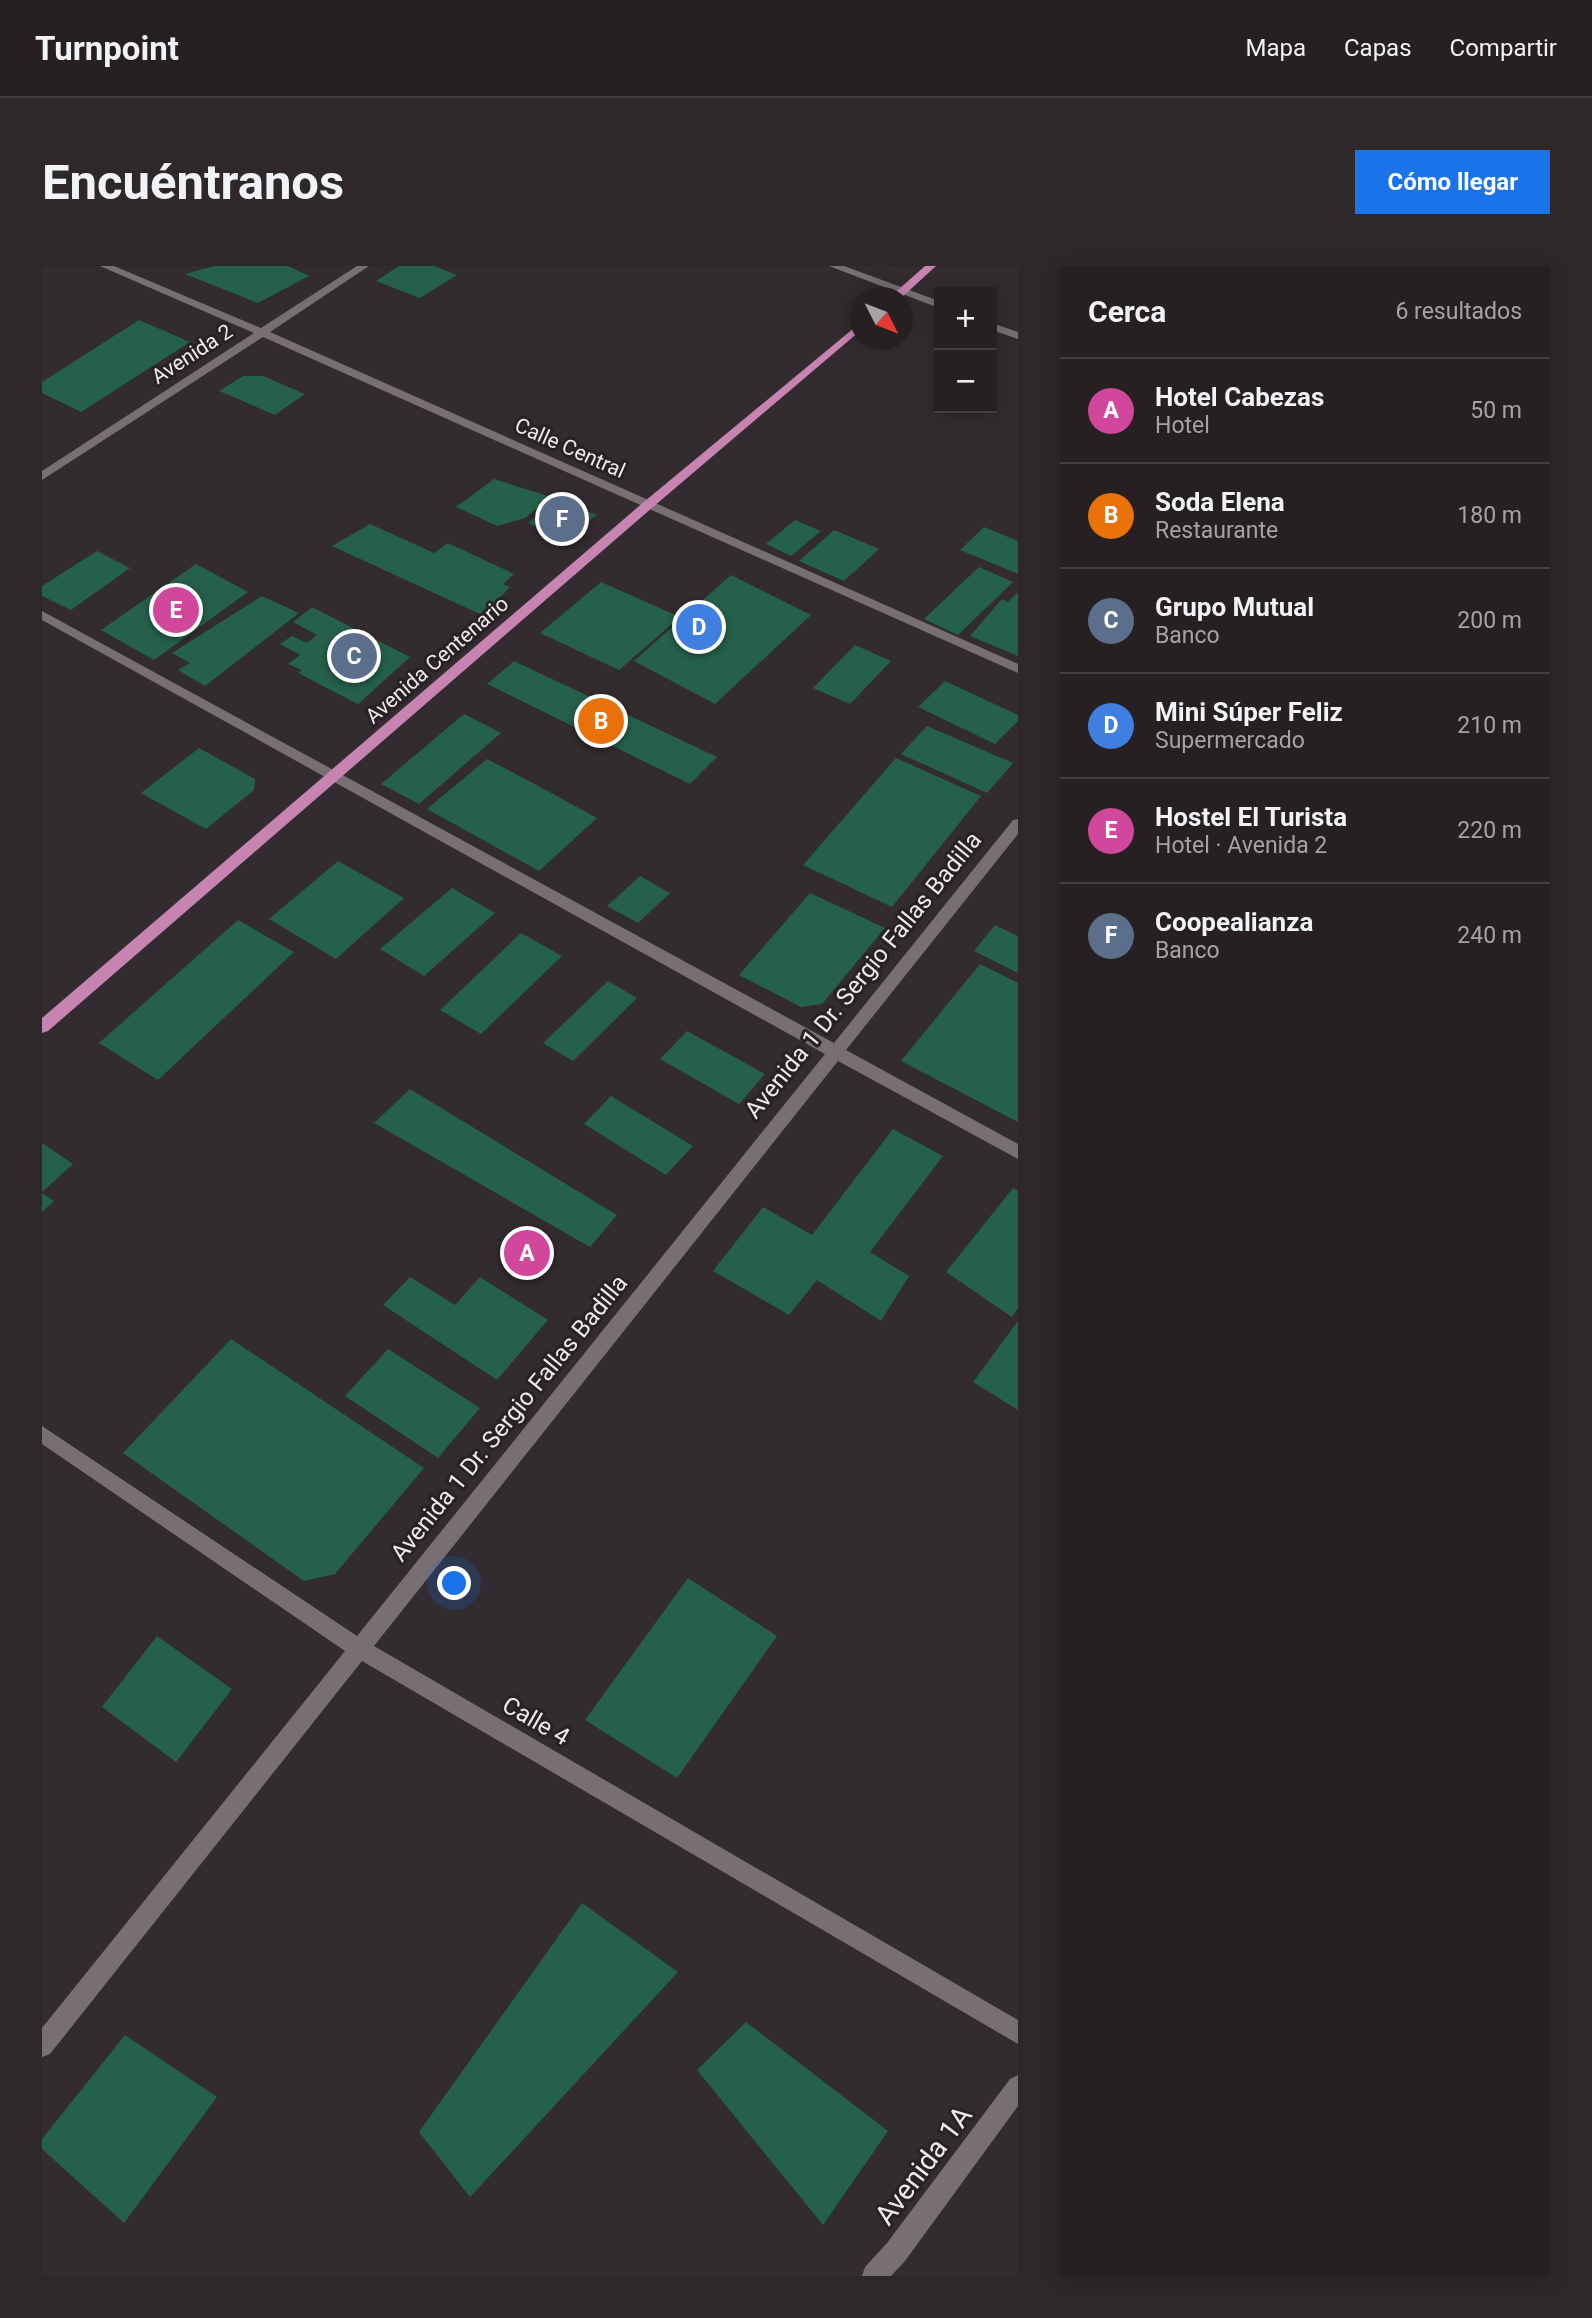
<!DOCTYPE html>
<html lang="es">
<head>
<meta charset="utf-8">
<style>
  body { margin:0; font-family:Roboto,sans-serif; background:#2e282b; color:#f1f3f6 }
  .controls { position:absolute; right:21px; top:21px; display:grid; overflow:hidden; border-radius:0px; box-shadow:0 4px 18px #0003 }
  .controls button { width:63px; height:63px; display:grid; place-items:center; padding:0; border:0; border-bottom:2px solid #423e41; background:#262023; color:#f1f3f6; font:35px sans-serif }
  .compass { position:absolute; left:808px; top:21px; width:63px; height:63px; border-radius:50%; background:#262023; box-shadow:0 4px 18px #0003; rotate:132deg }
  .you { position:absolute; left:413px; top:1318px; width:24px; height:24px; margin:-18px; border:5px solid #fff; border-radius:50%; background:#1a73e8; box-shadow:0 0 0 10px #1a73e833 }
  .badge { display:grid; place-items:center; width:46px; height:46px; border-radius:50%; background:#1a73e8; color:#fff; font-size:23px; font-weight:700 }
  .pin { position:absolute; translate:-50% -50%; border:4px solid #fff; box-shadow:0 2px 7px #0006 }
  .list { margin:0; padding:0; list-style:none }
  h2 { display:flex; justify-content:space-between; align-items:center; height:91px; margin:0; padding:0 28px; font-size:30px }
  h2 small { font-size:23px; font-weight:400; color:#a4a3a6 }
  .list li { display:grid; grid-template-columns:46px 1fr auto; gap:21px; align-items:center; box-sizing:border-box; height:105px; padding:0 28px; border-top:2px solid #423e41 }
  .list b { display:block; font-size:26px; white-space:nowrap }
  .list p { margin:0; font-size:23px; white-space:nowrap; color:#a4a3a6 }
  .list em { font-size:23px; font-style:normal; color:#a4a3a6 }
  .map { position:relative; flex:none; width:976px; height:2010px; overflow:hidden; border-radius:0px }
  header { display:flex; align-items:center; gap:42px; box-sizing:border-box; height:98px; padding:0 35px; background:#262023; border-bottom:2px solid #423e41 }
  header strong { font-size:33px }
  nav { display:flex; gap:38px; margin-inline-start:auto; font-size:24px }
  .intro { display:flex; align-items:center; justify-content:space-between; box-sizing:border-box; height:168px; padding:0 42px }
  h1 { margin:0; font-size:49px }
  .button { padding:18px 32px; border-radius:0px; background:#1a73e8; color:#fff; font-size:24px; font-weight:700 }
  main { display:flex; gap:42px; padding:0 42px }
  aside { flex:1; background:#262023; border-radius:0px; box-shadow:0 4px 18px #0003 }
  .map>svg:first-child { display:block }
</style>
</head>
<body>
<header>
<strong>Turnpoint</strong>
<nav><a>Mapa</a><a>Capas</a><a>Compartir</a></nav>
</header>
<div class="intro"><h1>Encuéntranos</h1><a class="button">Cómo llegar</a></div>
<main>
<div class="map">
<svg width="976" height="2010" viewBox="0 0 976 2010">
  <rect width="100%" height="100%" fill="#322b2f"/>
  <g fill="#25604a">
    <polygon points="172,0 246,0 267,10 216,37 143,8"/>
    <polygon points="357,0 392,0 415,9 378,32 334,15"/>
    <polygon points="97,54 148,76 39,146 0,127 0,116"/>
    <polygon points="201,110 221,110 263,128 233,149 177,125"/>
    <polygon points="452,213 509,231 483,252 455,260 414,241"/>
    <polygon points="515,234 555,249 520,275 486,257"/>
    <polygon points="753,254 779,265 749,290 724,278"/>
    <polygon points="328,258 392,287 406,277 472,308 461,318 468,321 440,349 290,280"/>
    <polygon points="942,261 976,275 976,308 918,284"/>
    <polygon points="792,264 837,283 802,315 757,295"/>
    <polygon points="55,285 88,302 29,344 0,330 0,320"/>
    <polygon points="154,298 206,326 112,394 59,364"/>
    <polygon points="937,301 971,316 916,369 882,353"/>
    <polygon points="689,309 769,349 673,438 592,395"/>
    <polygon points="559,316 638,351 577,404 498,367"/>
    <polygon points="976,326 976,390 928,370 960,333 966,336"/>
    <polygon points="220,330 257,347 163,420 136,404 148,397 130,387"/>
    <polygon points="270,341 368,391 316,438 308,434 256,407 260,404 246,398 258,389 238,378 250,370 265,377 275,369 251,356"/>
    <polygon points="813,379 849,395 808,438 771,422"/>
    <polygon points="472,395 675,491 648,518 445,418"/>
    <polygon points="903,415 976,449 976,455 953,478 876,441"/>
    <polygon points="422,448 459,467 377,538 339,518"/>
    <polygon points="885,460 971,497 945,527 859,488"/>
    <polygon points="157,482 213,513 212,524 164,563 99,527"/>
    <polygon points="854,492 939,530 850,641 761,599"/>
    <polygon points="445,493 502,523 555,552 497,605 385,543"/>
    <polygon points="296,595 362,632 294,693 227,653"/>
    <polygon points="598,610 628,627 596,657 565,640"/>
    <polygon points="410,622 453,647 382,710 338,683"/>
    <polygon points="768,627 843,662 780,738 759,741 697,709"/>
    <polygon points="196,654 252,686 116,814 57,777"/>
    <polygon points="953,659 976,670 976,707 932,685"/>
    <polygon points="479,667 520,690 439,768 398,744"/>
    <polygon points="938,698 976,717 976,856 859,795"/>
    <polygon points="566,715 595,732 531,795 501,777"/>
    <polygon points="645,765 723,808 697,838 618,793"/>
    <polygon points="368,823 575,949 548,981 332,857"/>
    <polygon points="569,830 651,880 624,909 542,858"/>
    <polygon points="851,863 901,890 828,986 867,1010 839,1055 775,1014 747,1049 671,1005 721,941 770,969"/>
    <polygon points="0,877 31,898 0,926"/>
    <polygon points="971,922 976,925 976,1042 970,1051 904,1006"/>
    <polygon points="0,927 12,935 0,946"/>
    <polygon points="368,1011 413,1039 438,1011 506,1054 455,1114 341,1039"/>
    <polygon points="976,1055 976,1144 931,1116"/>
    <polygon points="189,1073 382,1202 293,1308 262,1315 81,1187"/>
    <polygon points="346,1083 438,1142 396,1192 303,1130"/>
    <polygon points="646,1312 735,1370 635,1512 543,1454"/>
    <polygon points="115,1370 190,1423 134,1496 60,1441"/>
    <polygon points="540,1637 636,1706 428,1931 377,1866"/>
    <polygon points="704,1756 846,1865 781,1959 655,1804"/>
    <polygon points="83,1769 175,1831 82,1957 0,1883 0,1873"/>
  </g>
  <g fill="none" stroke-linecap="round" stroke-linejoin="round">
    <g fill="#776f74" fill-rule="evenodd">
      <polygon points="58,0 72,0 219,62 315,0 327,0 228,66 976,398 976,407 221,71 0,214 0,205 212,67"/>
      <polygon points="787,0 802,0 897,35 897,42"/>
      <polygon points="950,57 976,66 976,73 950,64"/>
      <polygon points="0,345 792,777 971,554 976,553 976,568 804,784 976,878 976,893 796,795 332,1380 976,1754 976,1778 320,1395 8,1788 0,1791 0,1762 303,1385 0,1178 0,1160 315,1370 783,788 0,354"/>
      <polygon points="976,1809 976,1840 863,1995 849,2010 820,2010 823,2001 845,1977 968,1813"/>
    </g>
    <g fill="#c784b0" fill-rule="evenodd">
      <polygon points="883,0 894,0 859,32 847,32"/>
      <polygon points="818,57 818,65 611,241 6,765 0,767 0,752 603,235"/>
    </g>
  </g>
  <g text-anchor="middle" stroke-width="6" stroke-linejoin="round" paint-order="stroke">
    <g font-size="21" fill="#efeaed" stroke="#282125">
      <text transform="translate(150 88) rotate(-33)" y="7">Avenida 2</text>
      <text transform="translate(528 182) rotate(24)" y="7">Calle Central</text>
      <text transform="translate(395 394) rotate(-41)" y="7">Avenida Centenario</text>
    </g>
    <g font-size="24" fill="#efeaed" stroke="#282125">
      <text transform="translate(821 709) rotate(-51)" y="8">Avenida 1 Dr. Sergio Fallas Badilla</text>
      <text transform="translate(467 1152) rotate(-51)" y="8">Avenida 1 Dr. Sergio Fallas Badilla</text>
      <text transform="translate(494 1455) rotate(30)" y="8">Calle 4</text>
    </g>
    <g font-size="28" fill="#efeaed" stroke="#282125">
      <text transform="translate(881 1899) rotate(-53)" y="10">Avenida 1A</text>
    </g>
  </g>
</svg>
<div class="controls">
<button>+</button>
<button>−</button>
</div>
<svg class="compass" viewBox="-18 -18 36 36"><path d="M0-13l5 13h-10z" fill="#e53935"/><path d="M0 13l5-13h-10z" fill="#a4a3a6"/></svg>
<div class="you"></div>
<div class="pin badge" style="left:485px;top:987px;background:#d1479c">A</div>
<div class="pin badge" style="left:559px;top:455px;background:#e8710a">B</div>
<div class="pin badge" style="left:312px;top:390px;background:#5c6f8a">C</div>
<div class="pin badge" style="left:657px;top:361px;background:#3f7fe0">D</div>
<div class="pin badge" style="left:134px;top:344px;background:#d1479c">E</div>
<div class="pin badge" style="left:520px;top:253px;background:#5c6f8a">F</div>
</div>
<aside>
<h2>Cerca<small>6 resultados</small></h2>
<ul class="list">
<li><span class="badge" style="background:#d1479c">A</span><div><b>Hotel Cabezas</b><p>Hotel</p></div><em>50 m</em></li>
<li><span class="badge" style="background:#e8710a">B</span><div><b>Soda Elena</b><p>Restaurante</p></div><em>180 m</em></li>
<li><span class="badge" style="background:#5c6f8a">C</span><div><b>Grupo Mutual</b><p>Banco</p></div><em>200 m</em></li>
<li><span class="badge" style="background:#3f7fe0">D</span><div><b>Mini Súper Feliz</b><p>Supermercado</p></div><em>210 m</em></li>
<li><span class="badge" style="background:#d1479c">E</span><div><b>Hostel El Turista</b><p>Hotel · Avenida 2</p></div><em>220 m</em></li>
<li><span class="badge" style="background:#5c6f8a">F</span><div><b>Coopealianza</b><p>Banco</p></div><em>240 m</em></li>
</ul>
</aside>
</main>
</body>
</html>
